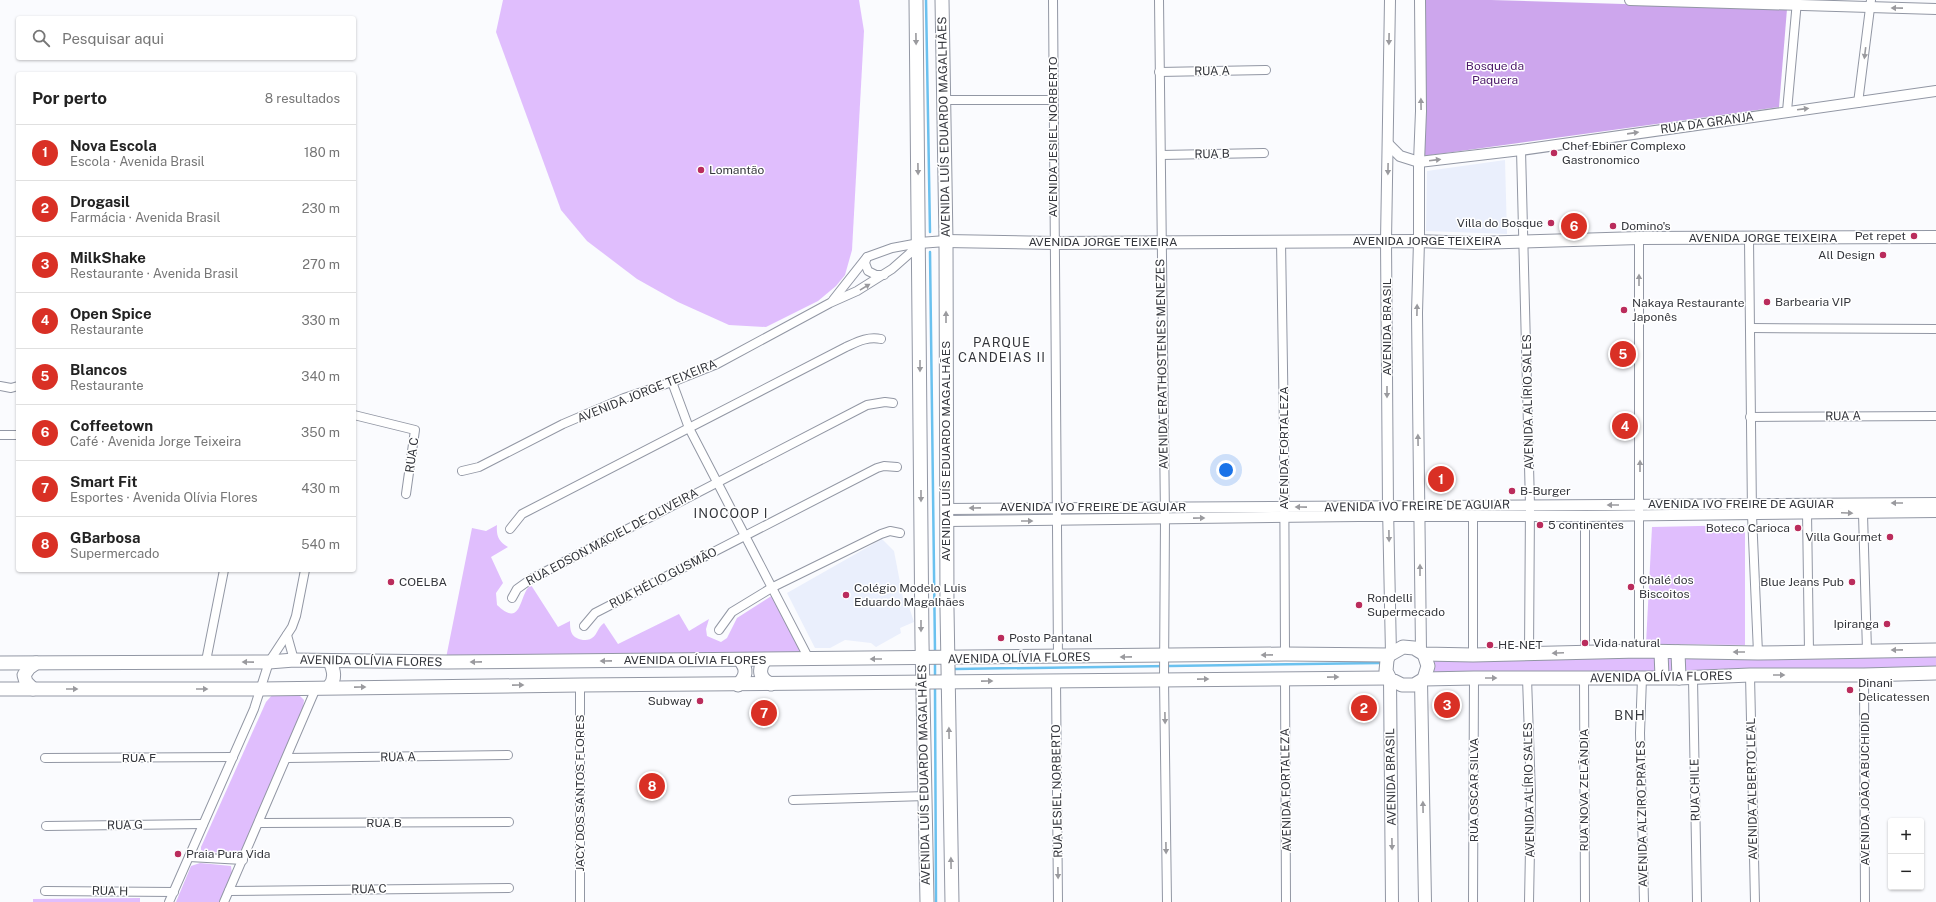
<!DOCTYPE html>
<html lang="pt">
<head>
<meta charset="utf-8">
<style>
  body { margin:0; font-family:"Public Sans",sans-serif; background:#f2f2f2; color:#222 }
  .controls { position:absolute; right:12px; bottom:12px; display:grid; overflow:hidden; border-radius:4px; box-shadow:0 1px 3px #0004 }
  .controls button { width:36px; height:36px; display:grid; place-items:center; padding:0; border:0; border-bottom:1px solid #e0e0e0; background:#fff; color:#222; font:20px sans-serif }
  .you { position:absolute; left:1226px; top:470px; width:14px; height:14px; margin:-10px; border:3px solid #fff; border-radius:50%; background:#1a73e8; box-shadow:0 0 0 6px #1a73e833 }
  .badge { display:grid; place-items:center; width:26px; height:26px; border-radius:50%; background:#d93025; color:#fff; font-size:13px; font-weight:700 }
  .pin { position:absolute; translate:-50% -50%; border:2px solid #fff; box-shadow:0 1px 4px #0006 }
  .list { margin:0; padding:0; list-style:none }
  h2 { display:flex; justify-content:space-between; align-items:center; height:52px; margin:0; padding:0 16px; font-size:17px }
  h2 small { font-size:13px; font-weight:400; color:#767676 }
  .list li { display:grid; grid-template-columns:26px 1fr auto; gap:12px; align-items:center; box-sizing:border-box; height:56px; padding:0 16px; border-top:1px solid #e0e0e0 }
  .list b { display:block; font-size:15px; white-space:nowrap }
  .list p { margin:0; font-size:13px; white-space:nowrap; color:#767676 }
  .list em { font-size:13px; font-style:normal; color:#767676 }
  .icon { flex:none; width:22px; height:22px; fill:none; stroke:currentColor; stroke-width:2; stroke-linecap:round; stroke-linejoin:round }
  .map { position:relative; flex:none; width:1936px; height:902px; overflow:hidden }
  .search { position:absolute; background:#fff; box-shadow:0 1px 3px #0004; left:16px; top:16px; width:340px; height:44px; display:flex; align-items:center; gap:10px; box-sizing:border-box; padding:0 14px; border-radius:4px; color:#767676; font-size:15px }
  .panel { position:absolute; background:#fff; box-shadow:0 1px 3px #0004; left:16px; top:72px; width:340px; height:500px; border-radius:4px }
  .map>svg:first-child { display:block }
</style>
</head>
<body>
<div class="map">
<svg width="1936" height="902" viewBox="0 0 1936 902">
  <rect width="100%" height="100%" fill="#fafbfe"/>
  <g fill="#eaeffc">
    <polygon points="1505,160 1507,234 1426,231 1427,171"/>
    <polygon points="882,539 894,551 903,598 909,607 914,622 900,628 901,633 876,647 871,643 845,640 830,648 815,648 787,593"/>
  </g>
  <g fill="#e0befd">
    <polygon points="503,0 859,0 864,31 852,250 845,275 836,286 818,301 766,327 729,325 678,302 637,279 587,241 561,210 496,32"/>
    <path d="M497,525C496,536 499,542 508,547L491,557L503,583L496,593L497,605C523,630 519,592 531,585L558,627L570,621C570,631 571,638 583,640C586,640 589,640 592,638C598,634 597,628 604,623L618,644L679,614L689,631L709,619L706,629L707,636L721,642L727,638L737,618L773,595L803,650L802,654L446,658L472,528L486,531Z"/>
    <polygon points="1745,525 1745,645 1646,644 1652,527"/>
    <polygon points="1936,651 1936,673 1424,679 1423,653"/>
    <polygon points="273,694 298,694 304,700 303,709 242,853 204,852 201,850 201,847 266,702"/>
    <polygon points="200,863 231,866 232,874 219,902 176,902 191,866"/>
    <polygon points="140,898 140,902 33,902 33,899"/>
  </g>
  <polygon fill="#cda6ed" points="1420,0 1491,0 1787,9 1779,107 1424,156"/>
  <g fill="none" stroke-linecap="round" stroke-linejoin="round">
    <g stroke="#6ac1ef" stroke-width="2.5">
      <polyline points="926,0 930,232"/>
      <polyline points="930,252 935,651"/>
      <polyline points="955,669 1379,663"/>
      <polyline points="935,677 935,664"/>
      <polyline points="935,689 936,902"/>
    </g>
    <g stroke="#9297a4" stroke-width="10">
      <g id="minor">
        <polyline points="1053,0 1058,658"/>
        <polyline points="1159,0 1165,518 1164,679 1167,902"/>
        <polyline points="1159,72 1266,70"/>
        <polyline points="944,100 1053,100"/>
        <polyline points="1858,103 1871,0"/>
        <polyline points="1787,111 1797,1"/>
        <polyline points="1521,150 1530,505 1529,654"/>
        <polyline points="1161,155 1264,153"/>
        <polyline points="1639,238 1639,651"/>
        <polyline points="1749,239 1752,515 1758,653"/>
        <polyline points="1281,241 1284,431 1285,654"/>
        <polyline points="867,257 865,263 868,271 876,275 884,275"/>
        <polyline points="833,300 867,257 892,248 919,243"/>
        <polyline points="1751,328 1936,329"/>
        <polyline points="672,382 689,428 809,659"/>
        <polyline points="0,386 11,388 18,386"/>
        <polyline points="354,415 415,430 406,494"/>
        <polyline points="1750,417 1936,416"/>
        <polyline points="0,435 18,435"/>
        <polyline points="462,471 479,467 563,424 624,398 672,382 717,364 830,303 857,291 892,269 909,254 918,244"/>
        <polyline points="1807,512 1809,652"/>
        <polyline points="1863,514 1867,651"/>
        <polyline points="1473,516 1473,655"/>
        <polyline points="1585,516 1585,651"/>
        <path d="M510,529L522,514L846,347C857,342 868,336 881,339"/>
        <polyline points="512,598 517,589 531,579 867,405 885,402 893,403"/>
        <polyline points="584,626 595,613 877,468 884,466 897,467"/>
        <polyline points="719,630 732,612 773,587 881,534 890,531 900,533"/>
        <polyline points="287,635 294,660"/>
        <polyline points="206,661 224,570"/>
        <polyline points="1750,675 1755,902"/>
        <polyline points="1864,675 1865,902"/>
        <polyline points="1285,678 1286,902"/>
        <polyline points="1527,678 1531,795 1529,902"/>
        <polyline points="1642,678 1640,733 1644,902"/>
        <polyline points="1693,678 1697,902"/>
        <polyline points="1584,679 1585,902"/>
        <polyline points="1056,680 1058,902"/>
        <polyline points="580,685 580,902"/>
        <polyline points="45,758 233,757"/>
        <polyline points="287,758 508,755"/>
        <polyline points="793,800 926,796"/>
        <polyline points="259,823 509,822"/>
        <polyline points="46,826 203,824"/>
        <polyline points="189,857 243,860"/>
        <polyline points="45,891 174,892"/>
        <polyline points="229,891 509,888"/>
        <polyline points="169,902 254,709 269,662 292,627 296,616 305,570"/>
        <polyline points="224,902 316,688"/>
        <polyline points="1473,902 1474,678"/>
      </g>
    </g>
    <g stroke="#9297a4" stroke-width="12">
      <g id="tertiary">
        <polyline points="1390,0 1386,241 1388,507 1391,654"/>
        <polyline points="1420,0 1421,111 1419,162 1419,241 1417,313 1421,651"/>
        <polyline points="1630,0 1936,9"/>
        <polyline points="1388,144 1400,156 1419,162 1521,150 1936,91"/>
        <polyline points="919,243 946,241"/>
        <polyline points="946,509 1936,503"/>
        <polyline points="946,521 1359,516 1585,516 1936,512"/>
      </g>
    </g>
    <g stroke="#9297a4" stroke-width="14">
      <g id="secondary">
        <polyline points="946,241 1054,243 1417,241 1474,243 1639,238 1936,237"/>
        <polyline points="1390,679 1392,902"/>
        <polyline points="1421,681 1425,902"/>
      </g>
    </g>
    <g stroke="#9297a4" stroke-width="15">
      <g id="primary">
        <polyline points="916,0 922,642 927,902"/>
        <polyline points="942,0 946,241 947,609 952,902"/>
        <polyline points="1936,650 1758,653 1639,651 1473,655 1424,654 1414,648 1403,647 1389,655 1387,660 1386,671 1390,679 1402,685 1414,685 1424,679 1474,678 1679,678 1750,675 1864,675 1936,673"/>
        <polyline points="1661,652 1662,677"/>
        <polyline points="1678,652 1679,678"/>
        <path d="M765,660C758,669 759,679 771,684"/>
        <polyline points="0,663 269,662 294,660 447,662 1285,654 1389,655"/>
        <polyline points="1424,679 1428,666 1424,654"/>
        <path d="M738,685C746,676 748,670 740,660"/>
        <path d="M329,687C336,679 334,671 330,661"/>
        <polyline points="0,689 260,689 580,685 1389,678"/>
        <polyline points="33,689 26,682 24,675 29,668 36,663"/>
      </g>
    </g>
    <use href="#minor" stroke="#fff" stroke-width="8"/>
    <use href="#tertiary" stroke="#fff" stroke-width="10"/>
    <use href="#secondary" stroke="#fff" stroke-width="12"/>
    <use href="#primary" stroke="#fff" stroke-width="13"/>
  </g>
  <defs><path id="oneway-solid" d="M-6-.8H1V-3.2L6.5 0L1 3.2V.8H-6Z"/></defs>
  <g fill="#9a9a9e">
    <use href="#oneway-solid" transform="translate(1897 8) rotate(-179)"/>
    <use href="#oneway-solid" transform="translate(916 39) rotate(89)"/>
    <use href="#oneway-solid" transform="translate(1389 39) rotate(91)"/>
    <use href="#oneway-solid" transform="translate(1865 53) rotate(97)"/>
    <use href="#oneway-solid" transform="translate(1421 104) rotate(-91)"/>
    <use href="#oneway-solid" transform="translate(1803 109) rotate(-7)"/>
    <use href="#oneway-solid" transform="translate(1633 133) rotate(-8)"/>
    <use href="#oneway-solid" transform="translate(1435 160) rotate(-7)"/>
    <use href="#oneway-solid" transform="translate(918 169) rotate(89)"/>
    <use href="#oneway-solid" transform="translate(1388 169) rotate(91)"/>
    <use href="#oneway-solid" transform="translate(1639 280) rotate(-90)"/>
    <use href="#oneway-solid" transform="translate(865 287) rotate(-31)"/>
    <use href="#oneway-solid" transform="translate(1417 310) rotate(-89)"/>
    <use href="#oneway-solid" transform="translate(946 317) rotate(-90)"/>
    <use href="#oneway-solid" transform="translate(920 366) rotate(90)"/>
    <use href="#oneway-solid" transform="translate(1387 392) rotate(90)"/>
    <use href="#oneway-solid" transform="translate(1418 440) rotate(-91)"/>
    <use href="#oneway-solid" transform="translate(1640 466) rotate(-90)"/>
    <use href="#oneway-solid" transform="translate(921 496) rotate(90)"/>
    <use href="#oneway-solid" transform="translate(1897 503) rotate(180)"/>
    <use href="#oneway-solid" transform="translate(1613 505) rotate(180)"/>
    <use href="#oneway-solid" transform="translate(1301 507) rotate(-179)"/>
    <use href="#oneway-solid" transform="translate(975 508) rotate(179)"/>
    <use href="#oneway-solid" transform="translate(1847 513) rotate(2)"/>
    <use href="#oneway-solid" transform="translate(1199 518) rotate(-1)"/>
    <use href="#oneway-solid" transform="translate(1027 521)"/>
    <use href="#oneway-solid" transform="translate(1389 536) rotate(89)"/>
    <use href="#oneway-solid" transform="translate(1420 570) rotate(-90)"/>
    <use href="#oneway-solid" transform="translate(921 626) rotate(90)"/>
    <use href="#oneway-solid" transform="translate(1897 650) rotate(179)"/>
    <use href="#oneway-solid" transform="translate(1739 652) rotate(-180)"/>
    <use href="#oneway-solid" transform="translate(1558 653) rotate(177)"/>
    <use href="#oneway-solid" transform="translate(1267 655) rotate(179)"/>
    <use href="#oneway-solid" transform="translate(1126 657) rotate(179)"/>
    <use href="#oneway-solid" transform="translate(876 659) rotate(180)"/>
    <use href="#oneway-solid" transform="translate(606 661) rotate(179)"/>
    <use href="#oneway-solid" transform="translate(248 662) rotate(-179)"/>
    <use href="#oneway-solid" transform="translate(476 662) rotate(179)"/>
    <use href="#oneway-solid" transform="translate(1779 675)"/>
    <use href="#oneway-solid" transform="translate(1333 677) rotate(-1)"/>
    <use href="#oneway-solid" transform="translate(1491 678)"/>
    <use href="#oneway-solid" transform="translate(1203 679) rotate(-1)"/>
    <use href="#oneway-solid" transform="translate(987 681) rotate(-1)"/>
    <use href="#oneway-solid" transform="translate(518 685) rotate(-1)"/>
    <use href="#oneway-solid" transform="translate(360 687) rotate(-1)"/>
    <use href="#oneway-solid" transform="translate(72 689)"/>
    <use href="#oneway-solid" transform="translate(202 689)"/>
    <use href="#oneway-solid" transform="translate(1165 718) rotate(89)"/>
    <use href="#oneway-solid" transform="translate(949 733) rotate(-91)"/>
    <use href="#oneway-solid" transform="translate(1423 807) rotate(-91)"/>
    <use href="#oneway-solid" transform="translate(1392 844) rotate(89)"/>
    <use href="#oneway-solid" transform="translate(1166 848) rotate(89)"/>
    <use href="#oneway-solid" transform="translate(951 863) rotate(-91)"/>
    <use href="#oneway-solid" transform="translate(1058 873) rotate(89)"/>
  </g>
  <g fill="#ba2c5c" stroke="#fff" stroke-width="1.5">
    <circle cx="1554" cy="153" r="4"/>
    <circle cx="701" cy="170" r="4"/>
    <circle cx="1551" cy="223" r="4"/>
    <circle cx="1613" cy="226" r="4"/>
    <circle cx="1914" cy="236" r="4"/>
    <circle cx="1883" cy="255" r="4"/>
    <circle cx="1767" cy="302" r="4"/>
    <circle cx="1624" cy="310" r="4"/>
    <circle cx="1512" cy="491" r="4"/>
    <circle cx="1540" cy="525" r="4"/>
    <circle cx="1798" cy="528" r="4"/>
    <circle cx="1890" cy="537" r="4"/>
    <circle cx="391" cy="582" r="4"/>
    <circle cx="1852" cy="582" r="4"/>
    <circle cx="1631" cy="587" r="4"/>
    <circle cx="846" cy="595" r="4"/>
    <circle cx="1359" cy="605" r="4"/>
    <circle cx="1887" cy="624" r="4"/>
    <circle cx="1001" cy="638" r="4"/>
    <circle cx="1585" cy="643" r="4"/>
    <circle cx="1490" cy="645" r="4"/>
    <circle cx="1850" cy="690" r="4"/>
    <circle cx="700" cy="701" r="4"/>
    <circle cx="178" cy="854" r="4"/>
  </g>
  <g text-anchor="middle" stroke-width="3" stroke-linejoin="round" paint-order="stroke">
    <g font-size="12" fill="#4a1668" stroke="#fff">
      <text x="1495" y="70">Bosque da<tspan x="1495" dy="14">Paquera</tspan></text>
    </g>
    <g font-size="12" fill="#34363c" stroke="#fff">
      <text transform="translate(1212 71) rotate(-1)" y="4">RUA A</text>
      <text transform="translate(1707 123) rotate(-8)" y="4">RUA DA GRANJA</text>
      <text transform="translate(944 127) rotate(-91)" y="4">AVENIDA LUÍS EDUARDO MAGALHÃES</text>
      <text transform="translate(1053 137) rotate(-90)" y="4">AVENIDA JESIEL NORBERTO</text>
      <text transform="translate(1212 154) rotate(-1)" y="4">RUA B</text>
      <text x="1763" y="242">AVENIDA JORGE TEIXEIRA</text>
      <text x="1427" y="245">AVENIDA JORGE TEIXEIRA</text>
      <text x="1103" y="246">AVENIDA JORGE TEIXEIRA</text>
      <text transform="translate(1387 327) rotate(-90)" y="4">AVENIDA BRASIL</text>
      <text transform="translate(1162 364) rotate(-91)" y="4">AVENIDA ERATHOSTENES MENEZES</text>
      <text transform="translate(647 391) rotate(-22)" y="4">AVENIDA JORGE TEIXEIRA</text>
      <text transform="translate(1528 402) rotate(-91)" y="4">AVENIDA ALÍRIO SALES</text>
      <text transform="translate(1843 416) rotate(-1)" y="4">RUA A</text>
      <text transform="translate(1284 448) rotate(-90)" y="4">AVENIDA FORTALEZA</text>
      <text transform="translate(946 451) rotate(-90)" y="4">AVENIDA LUÍS EDUARDO MAGALHÃES</text>
      <text transform="translate(412 455) rotate(-82)" y="4">RUA C</text>
      <text x="1741" y="508">AVENIDA IVO FREIRE DE AGUIAR</text>
      <text transform="translate(1417 506) rotate(-1)" y="4">AVENIDA IVO FREIRE DE AGUIAR</text>
      <text x="1093" y="511">AVENIDA IVO FREIRE DE AGUIAR</text>
      <text transform="translate(612 537) rotate(-28)" y="4">RUA EDSON MACIEL DE OLIVEIRA</text>
      <text transform="translate(663 578) rotate(-27)" y="4">RUA HÉLIO GUSMÃO</text>
      <text transform="translate(1019 658) rotate(-1)" y="4">AVENIDA OLÍVIA FLORES</text>
      <text x="695" y="664">AVENIDA OLÍVIA FLORES</text>
      <text transform="translate(371 661) rotate(1)" y="4">AVENIDA OLÍVIA FLORES</text>
      <text transform="translate(1661 677) rotate(-1)" y="4">AVENIDA OLÍVIA FLORES</text>
      <text transform="translate(398 757) rotate(-1)" y="4">RUA A</text>
      <text x="139" y="762">RUA F</text>
      <text transform="translate(924 775) rotate(-91)" y="4">AVENIDA LUÍS EDUARDO MAGALHÃES</text>
      <text transform="translate(1391 777) rotate(-91)" y="4">AVENIDA BRASIL</text>
      <text transform="translate(1752 789) rotate(-91)" y="4">AVENIDA ALBERTO LEAL</text>
      <text transform="translate(1865 789) rotate(-90)" y="4">AVENIDA JOÃO ABUCHIDID</text>
      <text transform="translate(1286 790) rotate(-91)" y="4">AVENIDA FORTALEZA</text>
      <text transform="translate(1474 790) rotate(-90)" y="4">RUA OSCAR SILVA</text>
      <text transform="translate(1529 790) rotate(-91)" y="4">AVENIDA ALÍRIO SALES</text>
      <text transform="translate(1584 790) rotate(-90)" y="4">RUA NOVA ZELÂNDIA</text>
      <text transform="translate(1695 790) rotate(-91)" y="4">RUA CHILE</text>
      <text transform="translate(1057 791) rotate(-91)" y="4">RUA JESIEL NORBERTO</text>
      <text transform="translate(580 793) rotate(-90)" y="4">JACY DOS SANTOS FLORES</text>
      <text transform="translate(1642 814) rotate(-91)" y="4">AVENIDA ALZIRO PRATES</text>
      <text x="384" y="827">RUA B</text>
      <text transform="translate(125 825) rotate(-1)" y="4">RUA G</text>
      <text transform="translate(369 889) rotate(-1)" y="4">RUA C</text>
      <text transform="translate(110 891) rotate(1)" y="4">RUA H</text>
    </g>
    <g font-size="12" fill="#34363c" stroke="#fff" text-anchor="start">
      <text x="1562" y="150">Chef Ebiner Complexo<tspan x="1562" dy="14">Gastronomico</tspan></text>
      <text x="709" y="174">Lomantão</text>
      <text x="1543" y="227" text-anchor="end">Villa do Bosque</text>
      <text x="1621" y="230">Domino's</text>
      <text x="1906" y="240" text-anchor="end">Pet repet</text>
      <text x="1875" y="259" text-anchor="end">All Design</text>
      <text x="1775" y="306">Barbearia VIP</text>
      <text x="1632" y="307">Nakaya Restaurante<tspan x="1632" dy="14">Japonês</tspan></text>
      <text x="1520" y="495">B-Burger</text>
      <text x="1548" y="529">5 continentes</text>
      <text x="1790" y="532" text-anchor="end">Boteco Carioca</text>
      <text x="1882" y="541" text-anchor="end">Villa Gourmet</text>
      <text x="1639" y="584">Chalé dos<tspan x="1639" dy="14">Biscoitos</tspan></text>
      <text x="399" y="586">COELBA</text>
      <text x="1844" y="586" text-anchor="end">Blue Jeans Pub</text>
      <text x="854" y="592">Colégio Modelo Luis<tspan x="854" dy="14">Eduardo Magalhães</tspan></text>
      <text x="1367" y="602">Rondelli<tspan x="1367" dy="14">Supermecado</tspan></text>
      <text x="1879" y="628" text-anchor="end">Ipiranga</text>
      <text x="1009" y="642">Posto Pantanal</text>
      <text x="1593" y="647">Vida natural</text>
      <text x="1498" y="649">HE-NET</text>
      <text x="1858" y="687">Dinani<tspan x="1858" dy="14">Delicatessen</tspan></text>
      <text x="692" y="705" text-anchor="end">Subway</text>
      <text x="186" y="858">Praia Pura Vida</text>
    </g>
    <g font-size="13" letter-spacing="1" fill="#34363c" stroke="#fff">
      <text x="1002" y="347">PARQUE<tspan x="1002" dy="15">CANDEIAS II</tspan></text>
      <text x="731" y="518">INOCOOP I</text>
      <text x="1630" y="720">BNH</text>
    </g>
  </g>
</svg>
<div class="controls">
<button>+</button>
<button>−</button>
</div>
<div class="you"></div>
<div class="pin badge" style="left:1441px;top:479px">1</div>
<div class="pin badge" style="left:1364px;top:708px">2</div>
<div class="pin badge" style="left:1447px;top:705px">3</div>
<div class="pin badge" style="left:1625px;top:426px">4</div>
<div class="pin badge" style="left:1623px;top:354px">5</div>
<div class="pin badge" style="left:1574px;top:226px">6</div>
<div class="pin badge" style="left:764px;top:713px">7</div>
<div class="pin badge" style="left:652px;top:786px">8</div>
<div class="search"><svg class="icon" aria-label="search" viewBox="0 0 24 24"><circle cx="10" cy="10" r="6"/><path d="M15 15l6 6"/></svg>Pesquisar aqui</div>
<section class="panel">
<h2>Por perto<small>8 resultados</small></h2>
<ul class="list">
<li><span class="badge">1</span><div><b>Nova Escola</b><p>Escola · Avenida Brasil</p></div><em>180 m</em></li>
<li><span class="badge">2</span><div><b>Drogasil</b><p>Farmácia · Avenida Brasil</p></div><em>230 m</em></li>
<li><span class="badge">3</span><div><b>MilkShake</b><p>Restaurante · Avenida Brasil</p></div><em>270 m</em></li>
<li><span class="badge">4</span><div><b>Open Spice</b><p>Restaurante</p></div><em>330 m</em></li>
<li><span class="badge">5</span><div><b>Blancos</b><p>Restaurante</p></div><em>340 m</em></li>
<li><span class="badge">6</span><div><b>Coffeetown</b><p>Café · Avenida Jorge Teixeira</p></div><em>350 m</em></li>
<li><span class="badge">7</span><div><b>Smart Fit</b><p>Esportes · Avenida Olívia Flores</p></div><em>430 m</em></li>
<li><span class="badge">8</span><div><b>GBarbosa</b><p>Supermercado</p></div><em>540 m</em></li>
</ul>
</section>
</div>
</body>
</html>
